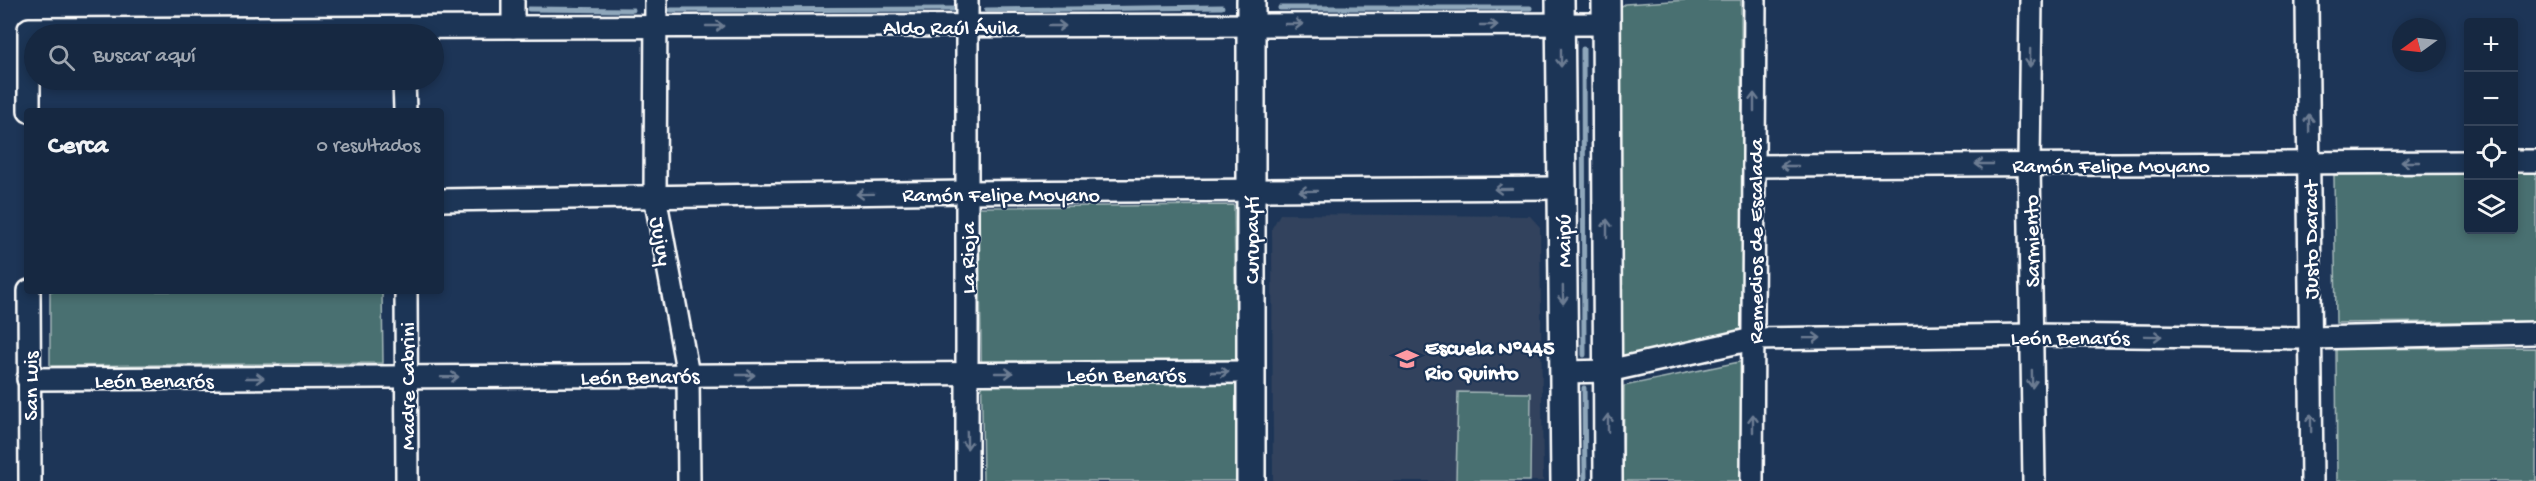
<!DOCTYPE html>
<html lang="es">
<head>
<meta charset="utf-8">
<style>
  body { margin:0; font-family:"Gochi Hand",sans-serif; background:#23344c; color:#f1f3f6 }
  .controls { position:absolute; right:18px; top:18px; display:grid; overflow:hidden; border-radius:6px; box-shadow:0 3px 9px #0003 }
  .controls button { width:54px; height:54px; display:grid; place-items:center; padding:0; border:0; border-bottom:2px solid #35445a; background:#162841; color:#f1f3f6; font:30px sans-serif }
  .compass { position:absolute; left:2392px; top:18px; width:54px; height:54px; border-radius:50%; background:#162841; box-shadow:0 3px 9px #0003; rotate:255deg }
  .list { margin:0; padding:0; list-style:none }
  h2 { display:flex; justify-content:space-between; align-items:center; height:78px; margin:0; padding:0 24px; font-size:26px }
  h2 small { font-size:20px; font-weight:400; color:#9ea6b1 }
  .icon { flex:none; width:33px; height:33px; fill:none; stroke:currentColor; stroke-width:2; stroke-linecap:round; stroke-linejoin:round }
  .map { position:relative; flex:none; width:2536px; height:481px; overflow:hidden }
  .search { position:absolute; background:#162841; box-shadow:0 3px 9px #0003; left:24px; top:24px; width:420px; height:66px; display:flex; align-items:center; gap:15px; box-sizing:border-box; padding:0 21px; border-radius:33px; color:#9ea6b1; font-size:22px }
  .panel { position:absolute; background:#162841; box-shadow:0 3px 9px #0003; left:24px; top:108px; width:420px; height:186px; border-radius:6px }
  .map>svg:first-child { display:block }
</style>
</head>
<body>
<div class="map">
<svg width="2536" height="481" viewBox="0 0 2536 481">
  <rect width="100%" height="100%" fill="#1d3557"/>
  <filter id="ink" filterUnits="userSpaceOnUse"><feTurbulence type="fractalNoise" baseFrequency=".0167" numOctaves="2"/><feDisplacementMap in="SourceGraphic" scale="12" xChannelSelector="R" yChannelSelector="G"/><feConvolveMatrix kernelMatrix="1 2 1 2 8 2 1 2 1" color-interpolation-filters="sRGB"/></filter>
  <g filter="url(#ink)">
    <polygon fill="#31425d" points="1280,214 1530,216 1540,227 1543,481 1273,481 1272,228"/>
    <g fill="#496f71" stroke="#a4b7b8" stroke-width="1.5">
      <polygon points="1687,0 1741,0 1743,332 1616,357 1619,8 1625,4"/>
      <polygon points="2514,173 2536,173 2536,321 2336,323 2334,175 2468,174 2468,230 2514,230"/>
      <polygon points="1234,205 1238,481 983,481 979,207"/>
      <polygon points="50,291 382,291 383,363 50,366"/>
      <polygon points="2536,348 2536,481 2337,481 2336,349"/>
      <polygon points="1744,361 1744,481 1623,481 1624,386"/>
      <polygon points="1458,392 1531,393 1530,481 1456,481"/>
    </g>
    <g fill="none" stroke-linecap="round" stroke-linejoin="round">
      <g stroke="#8fa7bb" stroke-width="5">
        <polyline points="1280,8 1530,8"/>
        <polyline points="529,9 633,10"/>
        <polyline points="671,10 956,9"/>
        <polyline points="986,10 1222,7"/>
        <polyline points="1583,49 1584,355"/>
        <polyline points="1584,388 1585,481"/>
      </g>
      <g stroke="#fff" stroke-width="26">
        <g id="minor">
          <polyline points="513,0 513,27 1606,24"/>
          <polyline points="656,0 655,196 688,375 689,481"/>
          <polyline points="967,0 967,481"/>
          <polyline points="2031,0 2029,164 2034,481"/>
          <polyline points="2307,0 2312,481"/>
          <polyline points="404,80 405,111"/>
          <polyline points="29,111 29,29 513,27"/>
          <polyline points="2514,161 2536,161"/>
          <polyline points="1754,166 2468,162"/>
          <polyline points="441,200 966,192 1561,188"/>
          <polyline points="29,291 30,481"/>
          <polyline points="406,291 407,481"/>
          <polyline points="1564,372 1608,371 1753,339 2031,335 2310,338 2536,333"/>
          <polyline points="28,379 1251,372"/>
          <polyline points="1752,481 1755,0"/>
        </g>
      </g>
      <g stroke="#fff" stroke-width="32">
        <g id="tertiary">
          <polyline points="1251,0 1251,481"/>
          <polyline points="1560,0 1565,481"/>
          <polyline points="1606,0 1608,481"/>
        </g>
      </g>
      <use href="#minor" stroke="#1d3557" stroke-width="21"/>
      <use href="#tertiary" stroke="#1d3557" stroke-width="27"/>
    </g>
    <defs><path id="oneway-shaft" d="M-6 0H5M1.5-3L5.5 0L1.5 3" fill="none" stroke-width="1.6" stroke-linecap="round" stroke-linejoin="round" transform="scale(1.5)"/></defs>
    <g stroke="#6c7c92">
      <use href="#oneway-shaft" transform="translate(1294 24)"/>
      <use href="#oneway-shaft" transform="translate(1489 25)"/>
      <use href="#oneway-shaft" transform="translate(715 26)"/>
      <use href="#oneway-shaft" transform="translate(1057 26)"/>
      <use href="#oneway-shaft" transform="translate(1561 58) rotate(90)"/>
      <use href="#oneway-shaft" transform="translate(2030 58) rotate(91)"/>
      <use href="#oneway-shaft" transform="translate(1754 102) rotate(-90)"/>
      <use href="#oneway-shaft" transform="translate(2309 123) rotate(-91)"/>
      <use href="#oneway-shaft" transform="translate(2410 162) rotate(180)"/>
      <use href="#oneway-shaft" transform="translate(1984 164) rotate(180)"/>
      <use href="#oneway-shaft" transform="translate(1789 166) rotate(180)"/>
      <use href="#oneway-shaft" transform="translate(1503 189) rotate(179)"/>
      <use href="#oneway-shaft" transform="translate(1308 191) rotate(179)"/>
      <use href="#oneway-shaft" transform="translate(865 194) rotate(179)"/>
      <use href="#oneway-shaft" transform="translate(1607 228) rotate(-90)"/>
      <use href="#oneway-shaft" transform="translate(1563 295) rotate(89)"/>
      <use href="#oneway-shaft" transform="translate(2153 336) rotate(1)"/>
      <use href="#oneway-shaft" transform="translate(1812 338) rotate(-1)"/>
      <use href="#oneway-shaft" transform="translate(1220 372)"/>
      <use href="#oneway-shaft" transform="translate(1004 373)"/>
      <use href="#oneway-shaft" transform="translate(746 375)"/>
      <use href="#oneway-shaft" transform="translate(450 377) rotate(-1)"/>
      <use href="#oneway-shaft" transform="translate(255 378)"/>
      <use href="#oneway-shaft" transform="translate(2032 379) rotate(89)"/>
      <use href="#oneway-shaft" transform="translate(1608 423) rotate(-90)"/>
      <use href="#oneway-shaft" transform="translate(1753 423) rotate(-90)"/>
      <use href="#oneway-shaft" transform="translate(2311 423) rotate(-91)"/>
      <use href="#oneway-shaft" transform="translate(967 440) rotate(89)"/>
    </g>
  </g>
  <defs>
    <g id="school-bare" transform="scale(1.8)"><path d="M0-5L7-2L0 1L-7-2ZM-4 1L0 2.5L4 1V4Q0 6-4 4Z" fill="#ff9aa2" stroke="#1d3557" stroke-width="2.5" paint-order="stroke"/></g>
  </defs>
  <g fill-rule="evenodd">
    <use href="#school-bare" x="1407" y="359"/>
  </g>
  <g text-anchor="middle" stroke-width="4.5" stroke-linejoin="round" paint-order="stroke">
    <g font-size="22" fill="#fff" stroke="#1d3557">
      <text x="951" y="34">Aldo Raúl Ávila</text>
      <text x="2111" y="172">Ramón Felipe Moyano</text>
      <text x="1001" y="201">Ramón Felipe Moyano</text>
      <text transform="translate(1250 240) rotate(-90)" y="8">Curupaytí</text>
      <text transform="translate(2309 240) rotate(-90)" y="8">Justo Daract</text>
      <text transform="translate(663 241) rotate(80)" y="8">Jujuy</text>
      <text transform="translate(1562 241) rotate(-91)" y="8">Maipú</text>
      <text transform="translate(1754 241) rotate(-90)" y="8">Remedios de Escalada</text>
      <text transform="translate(2030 241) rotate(-91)" y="8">Sarmiento</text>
      <text transform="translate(966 258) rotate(-90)" y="8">La Rioja</text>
      <text x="2070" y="344">León Benarós</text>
      <text x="1126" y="381">León Benarós</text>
      <text transform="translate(640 375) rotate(-1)" y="8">León Benarós</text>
      <text x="154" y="387">León Benarós</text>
      <text transform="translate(29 386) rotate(-90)" y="8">San Luis</text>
      <text transform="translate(406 386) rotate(-90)" y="8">Madre Cabrini</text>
    </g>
    <g font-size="22" font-weight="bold" fill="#fff" stroke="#1d3557" text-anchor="start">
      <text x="1425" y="354">Escuela Nº445<tspan x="1425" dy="25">Rio Quinto</tspan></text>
    </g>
  </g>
</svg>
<div class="controls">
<button>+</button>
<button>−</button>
<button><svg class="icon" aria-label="locate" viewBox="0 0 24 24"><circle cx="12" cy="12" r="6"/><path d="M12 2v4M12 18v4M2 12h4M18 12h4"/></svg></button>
<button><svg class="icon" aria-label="layers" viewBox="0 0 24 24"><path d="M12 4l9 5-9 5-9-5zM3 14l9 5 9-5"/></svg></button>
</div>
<svg class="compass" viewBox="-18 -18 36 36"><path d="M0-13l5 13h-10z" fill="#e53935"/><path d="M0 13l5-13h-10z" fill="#9ea6b1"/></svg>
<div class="search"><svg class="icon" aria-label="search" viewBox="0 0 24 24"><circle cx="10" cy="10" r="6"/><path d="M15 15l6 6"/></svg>Buscar aquí</div>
<section class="panel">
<h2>Cerca<small>0 resultados</small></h2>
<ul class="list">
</ul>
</section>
</div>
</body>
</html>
